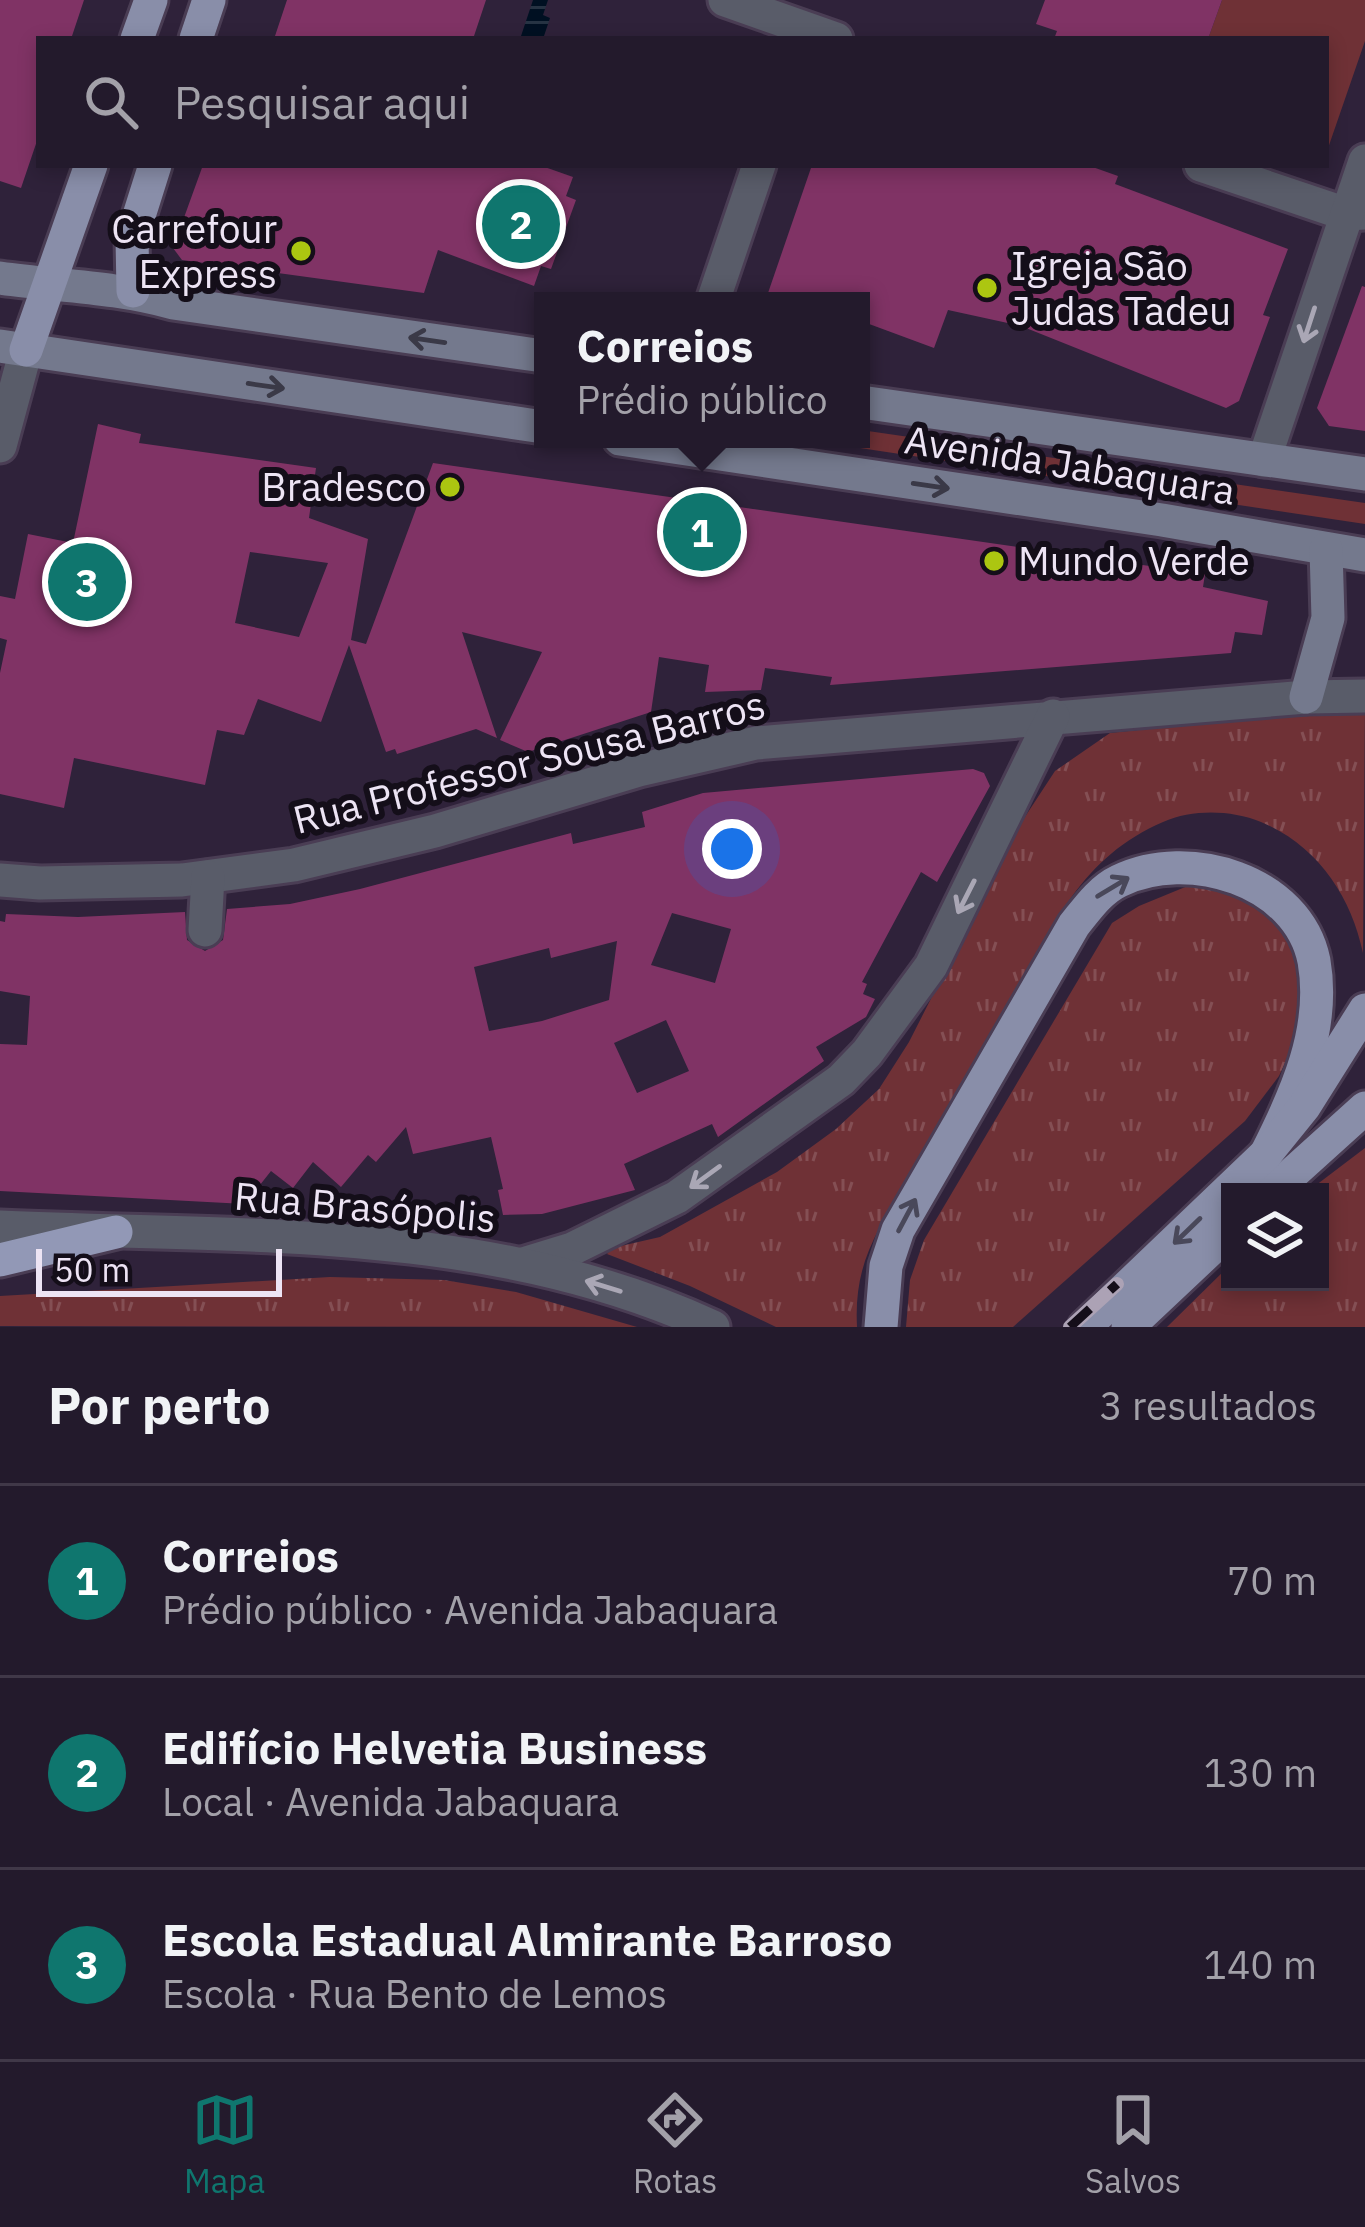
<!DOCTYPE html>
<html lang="pt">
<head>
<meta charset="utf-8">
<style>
  body { margin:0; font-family:"IBM Plex Sans",sans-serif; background:#2f2738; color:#f1f3f6 }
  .controls { position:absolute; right:36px; bottom:36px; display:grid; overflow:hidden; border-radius:0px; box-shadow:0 6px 18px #0003 }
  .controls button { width:108px; height:108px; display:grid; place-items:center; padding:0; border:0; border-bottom:3px solid #403848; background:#231a2c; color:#f1f3f6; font:60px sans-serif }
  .scale { position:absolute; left:36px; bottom:30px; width:246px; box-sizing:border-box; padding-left:12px; border:6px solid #ede4f4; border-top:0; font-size:33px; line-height:42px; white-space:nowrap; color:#ede4f4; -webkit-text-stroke:9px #140e19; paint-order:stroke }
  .you { position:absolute; left:732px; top:849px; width:42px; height:42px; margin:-30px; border:9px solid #fff; border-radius:50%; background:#1a73e8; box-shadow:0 0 0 18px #1a73e833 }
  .badge { display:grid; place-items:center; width:78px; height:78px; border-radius:50%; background:#0f766e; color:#fff; font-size:39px; font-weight:700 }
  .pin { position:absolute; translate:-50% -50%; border:6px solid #fff; box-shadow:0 3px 12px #0006 }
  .popup { position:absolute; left:534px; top:292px; width:336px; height:156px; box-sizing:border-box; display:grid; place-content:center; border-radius:0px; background:#231a2c; filter:drop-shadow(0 3px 9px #0005); font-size:39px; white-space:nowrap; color:#a3a1a9 }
  .popup b { font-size:45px; color:#f1f3f6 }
  .popup::after { content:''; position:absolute; left:50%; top:100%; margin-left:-24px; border:24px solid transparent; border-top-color:#231a2c }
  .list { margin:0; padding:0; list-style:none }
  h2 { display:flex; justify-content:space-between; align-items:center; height:156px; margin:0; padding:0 48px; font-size:51px }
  h2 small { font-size:39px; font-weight:400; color:#a3a1a9 }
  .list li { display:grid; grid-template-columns:78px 1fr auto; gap:36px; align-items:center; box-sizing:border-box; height:192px; padding:0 48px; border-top:3px solid #403848 }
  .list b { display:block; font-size:45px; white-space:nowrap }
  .list p { margin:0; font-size:39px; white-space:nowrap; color:#a3a1a9 }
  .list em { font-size:39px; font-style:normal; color:#a3a1a9 }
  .icon { flex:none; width:66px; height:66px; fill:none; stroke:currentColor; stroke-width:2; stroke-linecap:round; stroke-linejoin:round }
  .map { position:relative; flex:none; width:1365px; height:1327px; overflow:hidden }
  .search { position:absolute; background:#231a2c; box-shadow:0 6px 18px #0003; left:36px; right:36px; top:36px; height:132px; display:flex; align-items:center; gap:30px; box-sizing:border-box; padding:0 42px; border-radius:0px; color:#a3a1a9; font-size:45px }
  .sheet { height:732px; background:#231a2c }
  nav { display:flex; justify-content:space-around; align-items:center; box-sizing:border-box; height:168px; border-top:3px solid #403848; background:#231a2c; font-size:33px; color:#a3a1a9 }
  nav a { display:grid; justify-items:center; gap:6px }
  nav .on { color:#0f766e }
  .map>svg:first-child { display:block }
</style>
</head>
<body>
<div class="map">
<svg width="1365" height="1327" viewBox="0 0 1365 1327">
  <defs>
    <pattern id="park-tufts" width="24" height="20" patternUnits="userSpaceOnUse" patternTransform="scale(3)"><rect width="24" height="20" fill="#6f3136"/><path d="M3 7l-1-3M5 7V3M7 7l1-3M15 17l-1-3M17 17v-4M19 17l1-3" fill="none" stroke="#844f54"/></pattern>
    <pattern id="water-rules" width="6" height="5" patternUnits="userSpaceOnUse" patternTransform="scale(3)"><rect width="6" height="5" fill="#001022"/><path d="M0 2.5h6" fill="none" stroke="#263343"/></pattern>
  </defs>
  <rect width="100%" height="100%" fill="#2f223a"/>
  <g fill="#6f3136">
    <polygon points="1222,0 1365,0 1365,41 1326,154 1326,39 1208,39"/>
    <polygon points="861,430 1365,503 1365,524 800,439 861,439"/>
  </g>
  <g fill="url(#park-tufts)">
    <path d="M1365,706L1363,953C1351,896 1317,845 1261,822C1231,810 1193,809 1163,822C1067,863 1041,954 994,1039C958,1103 918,1165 880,1227C862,1260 855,1289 857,1327H776L690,1286L607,1254L612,1248L660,1237L777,1172L836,1129L879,1089L909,1042L1017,829L1055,771L1110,733Z"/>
    <polygon points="1195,883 1229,885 1282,913 1308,984 1296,1039 1279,1076 1245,1121 1013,1327 906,1327 910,1280 924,1240 1112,923 1139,906"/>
    <polygon points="1365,1148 1365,1327 1167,1327 1230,1265 1230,1282 1320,1282 1320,1192 1307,1192"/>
    <polygon points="330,1277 444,1280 516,1292 637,1327 0,1326 0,1296"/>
  </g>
  <polygon fill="url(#water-rules)" points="533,0 548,0 543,15 550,18 543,39 520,39"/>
  <g fill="#803365" fill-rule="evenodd">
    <polygon points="0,0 84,0 71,39 39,39 39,135 21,188 0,181"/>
    <polygon points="287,0 486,0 473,39 274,39"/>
    <polygon points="1045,0 1222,0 1208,39 1054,39 1057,31 1036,24"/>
    <polygon points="203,165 539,165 573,177 566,196 576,200 551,269 541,266 534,286 438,250 424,293 182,260 173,248"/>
    <polygon points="812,165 1087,165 1118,176 1115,184 1288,249 1263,315 1270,317 1239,401 1226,408 1021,326 948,310 934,348 861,321 861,301 791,301 768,293"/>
    <polygon points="1362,286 1365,287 1365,431 1329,426 1317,408"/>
    <path d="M98,424L141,434L139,443L316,468L309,518L368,539L351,640L366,644L433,463L1205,574L1203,587L1268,601L1262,635L1235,632L1231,653L830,685L832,677L765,668L761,690L705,692L709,665L659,657L651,712L528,752L500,740L542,652L462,632L497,738L476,729L397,754L395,749L386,752L349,645L321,722L258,699L244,735L217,730L205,785L74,758L64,808L0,794V673L7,640L0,638V596L15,599L28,534L73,543ZM250,552L328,563L299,637L235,623Z"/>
    <path d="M973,769L984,773L990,786L937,882L921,872L862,982L867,984L863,994L875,999L866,1017L816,1047L824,1061L718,1137L712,1124L624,1164L635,1190L542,1214L503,1215L498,1190L503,1189L491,1137L413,1154L406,1127L376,1162L368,1155L341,1187L313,1162L293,1188L271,1171L245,1204L0,1191V1044L27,1045L30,996L0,991V921L5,922L6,914L78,917L185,912L187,940L205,951L223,940L227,909L290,904L360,889L571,833L573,844L645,827L642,812L703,793ZM672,913L731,929L715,983L651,965ZM617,941L609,1000L542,1021L489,1031L474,967L549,948L551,958ZM666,1020L689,1071L637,1093L614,1043Z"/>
  </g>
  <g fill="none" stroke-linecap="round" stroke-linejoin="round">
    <g stroke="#4a3d54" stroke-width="39">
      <g id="minor">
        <polyline points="725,0 836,39"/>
        <polyline points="1201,165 1346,214 1365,213"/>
        <polyline points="713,301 759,165"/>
        <polyline points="0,446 26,350"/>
        <polyline points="1264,460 1365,161"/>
        <polyline points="0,880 40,883 182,880 294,865 435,831 639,770 756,743 1306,697 1365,696"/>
        <polyline points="205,930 208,877"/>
        <polyline points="523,1264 572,1249 677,1197 841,1080 867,1053 931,966 1053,716"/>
      </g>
    </g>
    <g stroke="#4a3d54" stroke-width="39">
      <path id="tertiary" d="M0,1227C240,1238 490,1223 713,1327"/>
    </g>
    <g stroke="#4a3d54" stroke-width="39">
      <g id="secondary">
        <path d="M0,278C57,286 117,287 173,303L543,356"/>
        <polyline points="0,346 543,427"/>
        <polyline points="861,402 1365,474"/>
        <polyline points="620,439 1162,520 1365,555"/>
        <polyline points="1306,697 1328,618 1326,549"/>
      </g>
    </g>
    <g stroke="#4a3d54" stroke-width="39">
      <g id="primary">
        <polyline points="137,39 151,0"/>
        <polyline points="196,39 209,0"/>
        <polyline points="133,291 132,238 155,165"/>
        <polyline points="26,350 91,165"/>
        <polyline points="1272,1192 1365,1108"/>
        <path d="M881,1327L886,1266L898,1230L1074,925C1087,909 1100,890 1119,881C1188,847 1298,880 1314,961C1326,1029 1296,1095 1266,1154"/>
        <polyline points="1085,1327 1266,1154 1304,1107 1365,1010"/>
        <polyline points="1128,1327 1230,1231"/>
      </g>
    </g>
    <g stroke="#4a3d54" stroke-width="39">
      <polyline id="trunk" points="0,1260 116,1232"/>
    </g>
    <use href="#minor" stroke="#595c69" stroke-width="33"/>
    <use href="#tertiary" stroke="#595c69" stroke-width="33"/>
    <use href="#secondary" stroke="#74798d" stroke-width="33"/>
    <use href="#primary" stroke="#898ea9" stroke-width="33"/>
    <use href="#trunk" stroke="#9298b6" stroke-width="33"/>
    <g stroke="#aca2b5" stroke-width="14">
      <polyline id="rail" points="1070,1327 1117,1284"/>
    </g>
    <use href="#rail" stroke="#140e19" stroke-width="9" stroke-dasharray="27" stroke-linecap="butt"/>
  </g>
  <defs><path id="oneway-shaft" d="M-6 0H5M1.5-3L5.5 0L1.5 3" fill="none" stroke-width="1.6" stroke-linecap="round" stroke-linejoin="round" transform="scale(3)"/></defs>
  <g stroke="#aaa7b5">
    <use href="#oneway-shaft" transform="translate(1309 325) rotate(108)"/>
    <use href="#oneway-shaft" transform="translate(966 897) rotate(117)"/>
    <use href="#oneway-shaft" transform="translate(705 1177) rotate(144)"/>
    <use href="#oneway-shaft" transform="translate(603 1286) rotate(-163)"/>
  </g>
  <g stroke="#3a3947">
    <use href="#oneway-shaft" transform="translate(427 340) rotate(-172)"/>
    <use href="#oneway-shaft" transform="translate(266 386) rotate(8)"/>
    <use href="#oneway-shaft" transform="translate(931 486) rotate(8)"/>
  </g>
  <g stroke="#49485a">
    <use href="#oneway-shaft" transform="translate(1113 887) rotate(-31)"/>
    <use href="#oneway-shaft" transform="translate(907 1215) rotate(-62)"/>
    <use href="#oneway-shaft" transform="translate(1187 1231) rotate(136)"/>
  </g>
  <g fill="#acc611" stroke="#140e19" stroke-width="4.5">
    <circle cx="301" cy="251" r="12"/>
    <circle cx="987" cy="288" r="12"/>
    <circle cx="450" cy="487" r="12"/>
    <circle cx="994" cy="561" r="12"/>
  </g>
  <g text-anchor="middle" stroke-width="12" stroke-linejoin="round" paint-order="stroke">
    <g font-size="39" fill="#ede4f4" stroke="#140e19" text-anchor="end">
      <text x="277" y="243">Carrefour<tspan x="277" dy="45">Express</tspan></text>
      <text x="1011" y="280" text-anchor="start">Igreja São<tspan x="1011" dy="45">Judas Tadeu</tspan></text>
      <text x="426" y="501">Bradesco</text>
      <text x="1018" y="575" text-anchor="start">Mundo Verde</text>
    </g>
    <g font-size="39" fill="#ede4f4" stroke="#140e19">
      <text transform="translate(1070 465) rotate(9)" y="14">Avenida Jabaquara</text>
      <text transform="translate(529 762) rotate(-14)" y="14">Rua Professor Sousa Barros</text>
      <text transform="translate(365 1207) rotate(5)" y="14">Rua Brasópolis</text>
    </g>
  </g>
</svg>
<div class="controls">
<button><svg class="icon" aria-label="layers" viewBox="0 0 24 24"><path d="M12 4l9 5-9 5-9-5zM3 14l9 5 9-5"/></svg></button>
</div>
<div class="scale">50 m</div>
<div class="you"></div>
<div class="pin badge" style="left:702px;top:532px">1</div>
<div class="popup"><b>Correios</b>Prédio público</div>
<div class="pin badge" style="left:521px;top:224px">2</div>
<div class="pin badge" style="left:87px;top:582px">3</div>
<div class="search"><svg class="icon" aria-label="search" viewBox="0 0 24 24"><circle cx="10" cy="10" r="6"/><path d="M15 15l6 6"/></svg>Pesquisar aqui</div>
</div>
<section class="sheet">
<h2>Por perto<small>3 resultados</small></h2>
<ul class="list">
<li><span class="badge">1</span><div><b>Correios</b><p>Prédio público · Avenida Jabaquara</p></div><em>70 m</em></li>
<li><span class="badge">2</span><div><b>Edifício Helvetia Business</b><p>Local · Avenida Jabaquara</p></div><em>130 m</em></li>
<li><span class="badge">3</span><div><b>Escola Estadual Almirante Barroso</b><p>Escola · Rua Bento de Lemos</p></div><em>140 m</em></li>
</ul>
</section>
<nav>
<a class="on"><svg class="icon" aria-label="map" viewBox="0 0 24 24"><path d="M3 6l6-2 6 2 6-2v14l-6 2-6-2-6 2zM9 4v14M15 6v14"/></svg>Mapa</a>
<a><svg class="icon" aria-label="directions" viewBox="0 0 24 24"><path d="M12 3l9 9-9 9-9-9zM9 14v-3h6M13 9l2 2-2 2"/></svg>Rotas</a>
<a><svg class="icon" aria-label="saved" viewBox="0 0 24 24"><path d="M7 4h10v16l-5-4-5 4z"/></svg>Salvos</a>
</nav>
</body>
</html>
